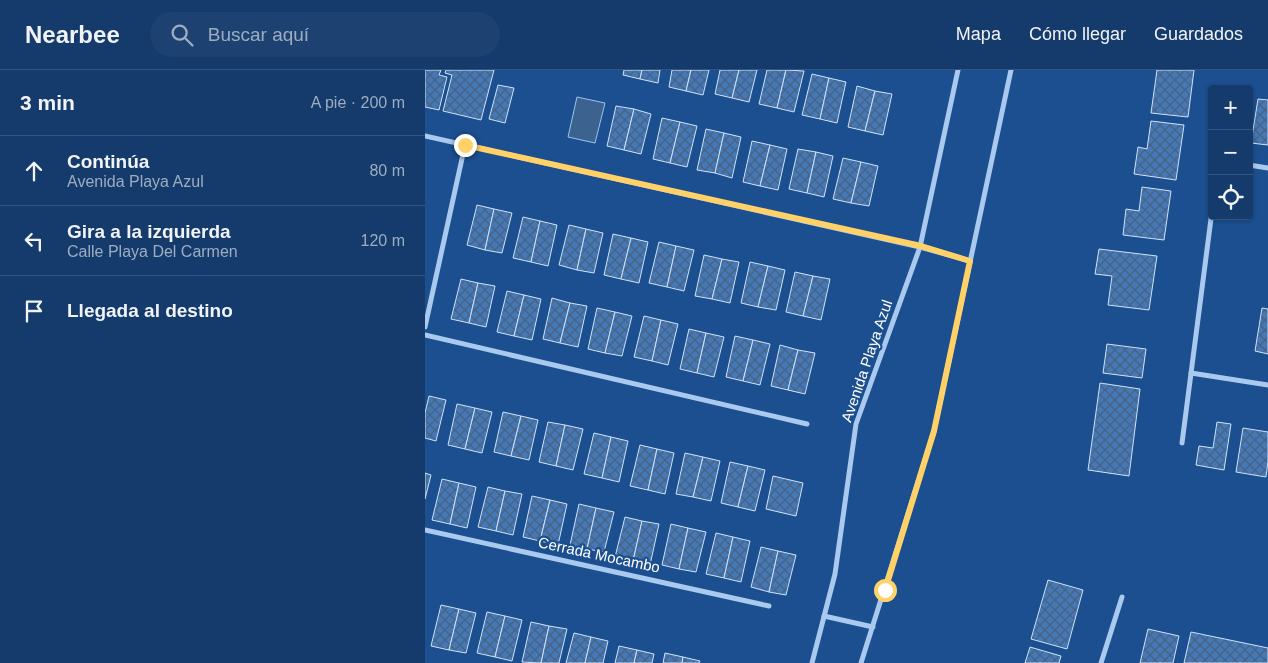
<!DOCTYPE html>
<html lang="es">
<head>
<meta charset="utf-8">
<style>
  body { margin:0; font-family:Arial,sans-serif; background:#1d4271; color:#f1f3f6 }
  .controls { position:absolute; right:15px; top:15px; display:grid; overflow:hidden; border-radius:5px; box-shadow:0 1px 4px #0004 }
  .controls button { width:45px; height:45px; display:grid; place-items:center; padding:0; border:0; border-bottom:1px solid #33557e; background:#143b6b; color:#f1f3f6; font:25px sans-serif }
  .stop { position:absolute; width:15px; height:15px; margin:-11px; border:4px solid #ffd166; border-radius:50%; background:#fff }
  .stop.end { background:#ffd166; border-color:#fff; box-shadow:0 1px 5px #0008 }
  .list { margin:0; padding:0; list-style:none }
  h2 { display:flex; justify-content:space-between; align-items:center; height:65px; margin:0; padding:0 20px; font-size:21px }
  h2 small { font-size:16px; font-weight:400; color:#9dadc1 }
  .list li { display:grid; grid-template-columns:32px 1fr auto; gap:15px; align-items:center; box-sizing:border-box; height:70px; padding:0 20px; border-top:1px solid #33557e }
  .list b { display:block; font-size:19px; white-space:nowrap }
  .list p { margin:0; font-size:16px; white-space:nowrap; color:#9dadc1 }
  .list em { font-size:16px; font-style:normal; color:#9dadc1 }
  .icon { flex:none; width:28px; height:28px; fill:none; stroke:currentColor; stroke-width:2; stroke-linecap:round; stroke-linejoin:round }
  .map { position:relative; flex:none; width:843px; height:593px; overflow:hidden }
  header { display:flex; align-items:center; gap:30px; box-sizing:border-box; height:70px; padding:0 25px; background:#143b6b; border-bottom:1px solid #33557e }
  header strong { font-size:24px }
  nav { display:flex; gap:28px; margin-inline-start:auto; font-size:18px }
  .search { width:350px; height:45px; background:#1d4271; display:flex; align-items:center; gap:12px; box-sizing:border-box; padding:0 18px; border-radius:28px; color:#9dadc1; font-size:19px }
  main { display:flex }
  aside { flex:1; background:#143b6b }
  .map>svg:first-child { display:block }
</style>
</head>
<body>
<header>
<strong>Nearbee</strong>
<div class="search"><svg class="icon" aria-label="search" viewBox="0 0 24 24"><circle cx="10" cy="10" r="6"/><path d="M15 15l6 6"/></svg>Buscar aquí</div>
<nav><a>Mapa</a><a>Cómo llegar</a><a>Guardados</a></nav>
</header>
<main>
<aside>
<h2>3 min<small>A pie · 200 m</small></h2>
<ul class="list">
<li><svg class="icon" aria-label="ahead" viewBox="0 0 24 24"><path d="M12 20V5M6 11l6-6 6 6"/></svg><div><b>Continúa</b><p>Avenida Playa Azul</p></div><em>80 m</em></li>
<li><svg class="icon" aria-label="left" viewBox="0 0 24 24"><path d="M17 20v-9H6M10 6l-5 5 5 5"/></svg><div><b>Gira a la izquierda</b><p>Calle Playa Del Carmen</p></div><em>120 m</em></li>
<li><svg class="icon" aria-label="arrive" viewBox="0 0 24 24"><path d="M6 21V4h12l-3 4 3 4H6"/></svg><div><b>Llegada al destino</b></div></li>
</ul>
</aside>
<div class="map">
<svg width="843" height="593" viewBox="0 0 843 593">
  <defs>
    <pattern id="building-cross-hatch" width="8" height="8" patternUnits="userSpaceOnUse" patternTransform="scale(1.25)"><rect width="8" height="8" fill="#4478b7"/><path d="M0 0l8 8M0 8l8-8" fill="none" stroke="#486282"/></pattern>
  </defs>
  <rect width="100%" height="100%" fill="#1b4f8f"/>
  <polygon fill="#3c6290" stroke="#9cc4f0" points="152,27 180,33 170,73 143,67"/>
  <g fill="url(#building-cross-hatch)" stroke="#cfe3fa">
    <polygon points="0,0 16,0 14,5 22,7 14,40 0,37"/>
    <polygon points="21,0 69,0 56,50 18,41 27,5 20,3"/>
    <polygon points="199,0 217,0 215,9 198,5"/>
    <polygon points="217,0 235,0 233,13 215,9"/>
    <polygon points="247,0 266,0 261,21 244,17"/>
    <polygon points="266,0 284,0 278,25 261,21"/>
    <polygon points="295,0 314,0 307,28 290,24"/>
    <polygon points="314,0 332,0 324,32 307,28"/>
    <polygon points="342,0 361,0 352,38 334,34"/>
    <polygon points="361,0 379,1 369,42 352,38"/>
    <polygon points="732,0 769,0 763,47 726,43"/>
    <polygon points="387,4 404,8 395,49 377,45"/>
    <polygon points="404,8 421,12 412,53 395,49"/>
    <polygon points="73,15 89,18 80,53 64,49"/>
    <polygon points="432,16 450,21 440,61 423,57"/>
    <polygon points="450,21 467,24 458,65 440,61"/>
    <polygon points="833,29 843,30 843,75 826,73"/>
    <polygon points="191,36 209,39 199,80 182,76"/>
    <polygon points="209,39 226,44 216,84 199,80"/>
    <polygon points="237,48 255,52 245,93 228,89"/>
    <polygon points="726,51 759,55 751,110 709,104 713,77 722,79"/>
    <polygon points="255,52 272,56 262,97 245,93"/>
    <polygon points="281,59 299,63 290,103 272,100"/>
    <polygon points="299,63 316,67 307,108 290,103"/>
    <polygon points="327,71 345,75 335,116 318,112"/>
    <polygon points="345,75 362,79 353,120 335,116"/>
    <polygon points="373,79 391,82 382,123 364,119"/>
    <polygon points="391,82 408,86 399,127 382,123"/>
    <polygon points="418,88 436,92 426,133 408,129"/>
    <polygon points="436,92 453,96 444,136 426,133"/>
    <polygon points="717,117 746,121 739,170 698,165 701,139 714,141"/>
    <polygon points="52,135 69,139 60,180 42,175"/>
    <polygon points="69,139 87,143 77,183 60,180"/>
    <polygon points="98,147 115,151 106,192 88,188"/>
    <polygon points="115,151 132,155 123,196 106,192"/>
    <polygon points="144,155 161,159 152,200 134,195"/>
    <polygon points="161,159 178,163 169,203 152,200"/>
    <polygon points="188,164 206,168 196,209 179,205"/>
    <polygon points="206,168 223,172 214,213 196,209"/>
    <polygon points="234,172 251,176 242,217 224,213"/>
    <polygon points="251,176 269,180 259,221 242,217"/>
    <polygon points="674,179 732,186 724,240 683,235 687,206 670,204"/>
    <polygon points="279,185 297,189 287,229 270,226"/>
    <polygon points="297,189 314,192 305,233 287,229"/>
    <polygon points="325,192 343,196 333,237 316,233"/>
    <polygon points="343,196 360,200 351,240 333,237"/>
    <polygon points="370,202 388,206 378,246 361,242"/>
    <polygon points="388,206 405,209 396,250 378,246"/>
    <polygon points="36,209 53,213 44,253 26,249"/>
    <polygon points="53,213 70,216 61,257 44,253"/>
    <polygon points="82,221 99,225 89,266 72,262"/>
    <polygon points="99,225 116,229 107,270 89,266"/>
    <polygon points="127,228 145,233 135,273 118,269"/>
    <polygon points="145,233 162,236 153,277 135,273"/>
    <polygon points="172,238 190,242 180,283 163,279"/>
    <polygon points="837,238 843,239 843,284 830,281"/>
    <polygon points="190,242 207,246 197,286 180,283"/>
    <polygon points="219,246 236,250 227,291 209,287"/>
    <polygon points="236,250 253,254 243,295 227,291"/>
    <polygon points="264,259 281,263 272,303 255,299"/>
    <polygon points="281,263 299,267 289,307 272,303"/>
    <polygon points="310,266 328,270 318,311 301,307"/>
    <polygon points="328,270 345,274 335,315 318,311"/>
    <polygon points="682,274 721,279 717,308 678,303"/>
    <polygon points="355,275 373,280 363,320 346,316"/>
    <polygon points="373,280 390,283 380,324 363,320"/>
    <polygon points="675,313 715,319 704,406 663,400"/>
    <polygon points="4,326 21,330 11,371 0,368 0,343"/>
    <polygon points="32,334 50,338 40,379 23,375"/>
    <polygon points="50,338 67,342 57,383 40,379"/>
    <polygon points="78,342 96,346 86,386 69,382"/>
    <polygon points="96,346 113,350 104,390 86,386"/>
    <polygon points="123,352 140,355 131,396 114,392"/>
    <polygon points="792,352 806,354 799,400 771,395 774,376 788,378"/>
    <polygon points="140,355 158,359 148,400 131,396"/>
    <polygon points="818,358 843,362 843,391 841,407 811,402"/>
    <polygon points="169,363 186,367 177,408 159,404"/>
    <polygon points="186,367 203,371 194,412 177,408"/>
    <polygon points="215,375 232,379 223,420 205,416"/>
    <polygon points="232,379 249,383 240,424 223,420"/>
    <polygon points="260,383 278,387 268,427 251,424"/>
    <polygon points="278,387 295,391 286,431 268,427"/>
    <polygon points="305,392 323,396 313,437 296,433"/>
    <polygon points="323,396 340,400 330,441 313,437"/>
    <polygon points="0,403 6,405 0,429"/>
    <polygon points="348,406 378,413 371,446 341,439"/>
    <polygon points="17,409 34,413 25,454 7,450"/>
    <polygon points="34,413 51,417 42,458 25,454"/>
    <polygon points="63,417 80,421 71,461 53,457"/>
    <polygon points="80,421 97,424 88,465 71,461"/>
    <polygon points="107,426 125,430 115,471 98,467"/>
    <polygon points="125,430 142,434 133,475 115,471"/>
    <polygon points="154,434 171,438 162,479 145,475"/>
    <polygon points="171,438 189,442 179,482 162,479"/>
    <polygon points="200,447 217,451 208,491 190,487"/>
    <polygon points="217,451 234,454 225,495 208,491"/>
    <polygon points="246,454 263,458 254,499 237,495"/>
    <polygon points="263,458 281,462 271,502 254,499"/>
    <polygon points="291,463 308,467 299,508 281,504"/>
    <polygon points="308,467 325,471 316,512 299,508"/>
    <polygon points="336,477 353,481 344,522 326,517"/>
    <polygon points="353,481 371,485 361,525 344,522"/>
    <polygon points="623,510 658,520 642,579 606,569"/>
    <polygon points="16,535 34,539 24,580 6,576"/>
    <polygon points="34,539 51,543 41,583 24,580"/>
    <polygon points="62,542 80,546 70,587 52,583"/>
    <polygon points="80,546 97,550 87,591 70,587"/>
    <polygon points="106,552 124,556 116,593 97,592"/>
    <polygon points="124,556 142,559 134,593 116,593"/>
    <polygon points="723,559 754,566 748,593 715,593"/>
    <polygon points="766,562 843,578 843,593 759,593"/>
    <polygon points="149,563 166,567 160,593 141,593"/>
    <polygon points="166,567 183,571 178,593 160,593"/>
    <polygon points="194,576 212,580 209,593 190,593"/>
    <polygon points="605,577 636,586 634,593 600,593"/>
    <polygon points="212,580 229,584 227,593 209,593"/>
    <polygon points="240,583 258,587 257,593 238,593"/>
    <polygon points="258,587 275,591 274,593 257,593"/>
  </g>
  <g fill="none" stroke-linecap="round" stroke-linejoin="round">
    <g stroke="#a9c9ee" stroke-width="5">
      <polyline points="0,66 495,177 545,191"/>
      <polyline points="824,95 843,98"/>
      <polyline points="0,257 40,75"/>
      <polyline points="0,265 382,354"/>
      <polyline points="766,303 843,315"/>
      <polyline points="757,373 787,141"/>
      <polyline points="0,460 344,536"/>
      <polyline points="399,546 448,557"/>
      <polyline points="387,593 410,504 431,354 495,177 533,0"/>
      <polyline points="436,593 509,361 586,0"/>
      <polyline points="676,593 697,527"/>
    </g>
  </g>
  <g fill="none" stroke-linecap="round" stroke-linejoin="round">
    <polyline stroke="#ffd166" stroke-width="6" points="40,75 496,176 545,191 509,361 460,520"/>
  </g>
  <g text-anchor="middle" stroke-width="4.5" stroke-linejoin="round" paint-order="stroke">
    <g font-size="15" fill="#fff" stroke="#1b4f8f">
      <text transform="translate(442 291) rotate(-71)" y="5">Avenida Playa Azul</text>
      <text transform="translate(174 485) rotate(12)" y="5">Cerrada Mocambo</text>
    </g>
  </g>
</svg>
<div class="controls">
<button>+</button>
<button>−</button>
<button><svg class="icon" aria-label="locate" viewBox="0 0 24 24"><circle cx="12" cy="12" r="6"/><path d="M12 2v4M12 18v4M2 12h4M18 12h4"/></svg></button>
</div>
<div class="stop" style="left:460px;top:520px"></div>
<div class="stop end" style="left:40px;top:75px"></div>
</div>
</main>
</body>
</html>
